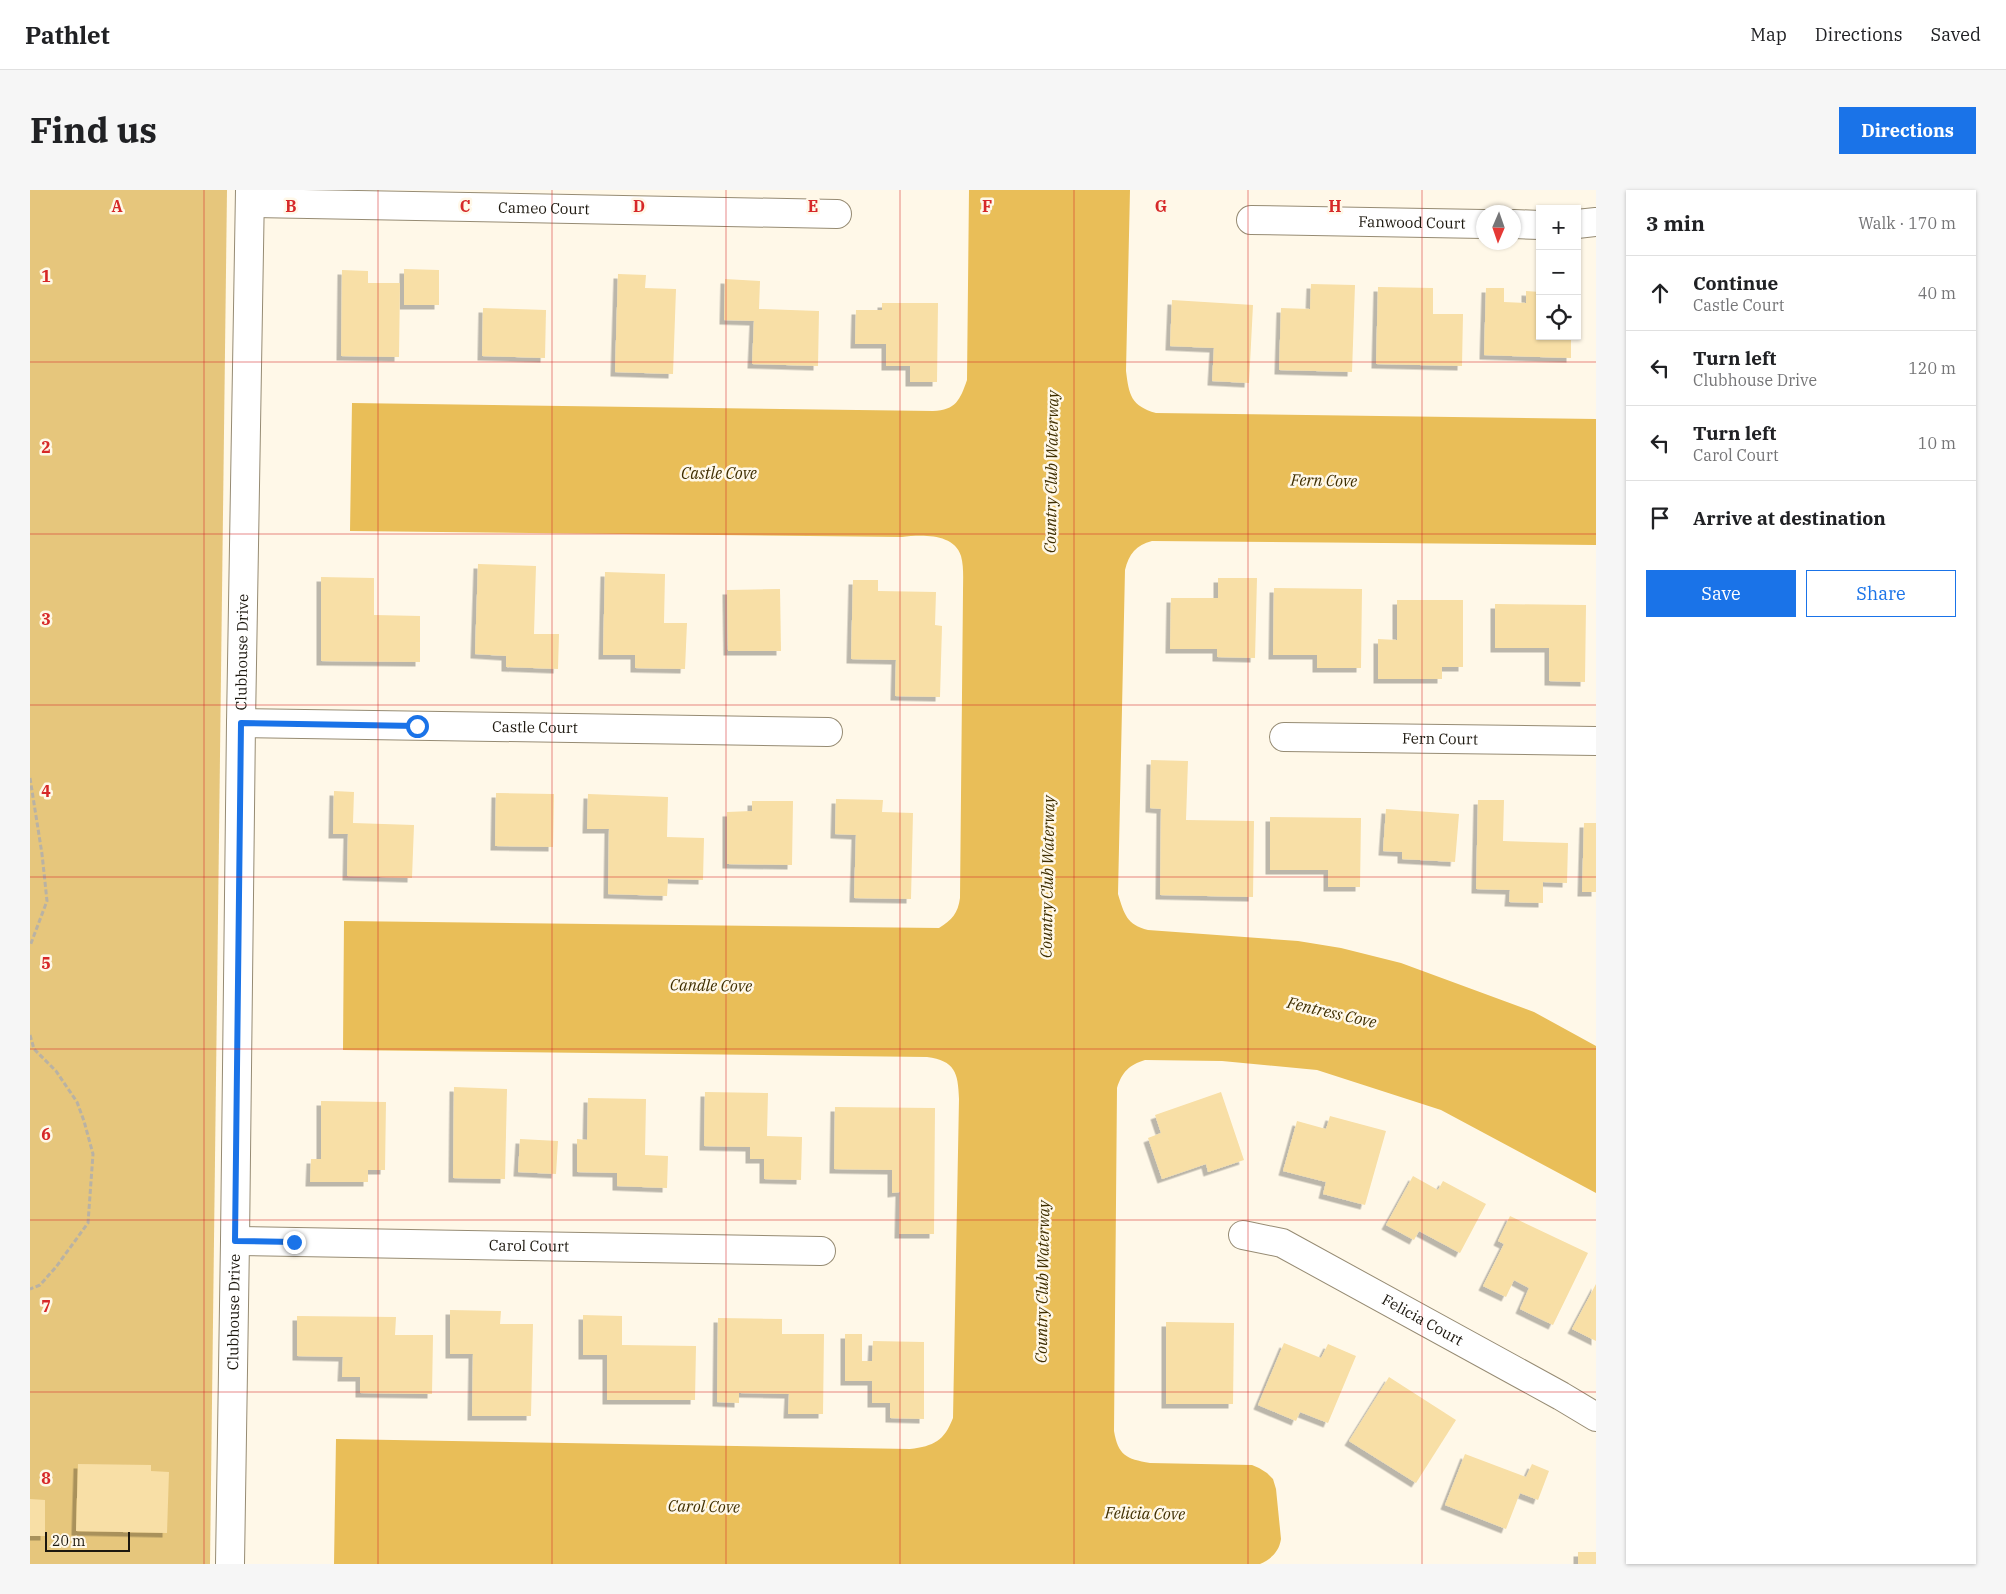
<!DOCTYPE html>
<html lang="en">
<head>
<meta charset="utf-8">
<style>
  body { margin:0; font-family:"IBM Plex Serif",serif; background:#f6f6f6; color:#202124 }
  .controls { position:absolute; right:15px; top:15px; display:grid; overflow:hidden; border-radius:0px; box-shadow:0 1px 4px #0004 }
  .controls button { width:45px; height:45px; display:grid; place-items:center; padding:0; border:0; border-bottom:1px solid #e0e0e0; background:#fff; color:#202124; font:25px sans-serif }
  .compass { position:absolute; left:1446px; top:15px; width:45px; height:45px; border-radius:50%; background:#fff; box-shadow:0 1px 4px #0004; rotate:182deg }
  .scale { position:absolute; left:15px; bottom:12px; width:85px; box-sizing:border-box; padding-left:5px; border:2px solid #1c170e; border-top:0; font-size:14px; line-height:18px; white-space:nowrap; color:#1c170e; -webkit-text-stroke:4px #fff8e8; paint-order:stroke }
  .stop { position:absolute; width:15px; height:15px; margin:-11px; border:4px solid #1a73e8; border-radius:50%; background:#fff }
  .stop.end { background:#1a73e8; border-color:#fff; box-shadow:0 1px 5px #0008 }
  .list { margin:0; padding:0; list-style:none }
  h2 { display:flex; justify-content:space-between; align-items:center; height:65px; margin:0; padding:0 20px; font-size:21px }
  h2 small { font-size:16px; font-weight:400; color:#757577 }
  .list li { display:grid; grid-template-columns:32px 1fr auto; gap:15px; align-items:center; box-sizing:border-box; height:75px; padding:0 20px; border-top:1px solid #e0e0e0 }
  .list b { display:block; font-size:19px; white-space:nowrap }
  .list p { margin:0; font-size:16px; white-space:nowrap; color:#757577 }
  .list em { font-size:16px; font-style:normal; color:#757577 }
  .actions { display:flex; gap:10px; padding:15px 20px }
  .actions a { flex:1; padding:11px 0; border:1px solid #1a73e8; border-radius:0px; text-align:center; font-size:18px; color:#1a73e8 }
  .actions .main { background:#1a73e8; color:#fff }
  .icon { flex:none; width:28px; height:28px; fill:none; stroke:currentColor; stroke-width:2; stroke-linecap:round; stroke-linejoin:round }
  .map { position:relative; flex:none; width:1566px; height:1374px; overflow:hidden; border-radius:0px }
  header { display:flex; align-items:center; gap:30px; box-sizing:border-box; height:70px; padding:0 25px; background:#fff; border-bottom:1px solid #e0e0e0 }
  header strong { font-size:24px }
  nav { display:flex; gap:28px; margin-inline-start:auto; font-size:18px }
  .intro { display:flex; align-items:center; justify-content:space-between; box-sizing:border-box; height:120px; padding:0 30px }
  h1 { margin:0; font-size:35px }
  .button { padding:12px 22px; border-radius:0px; background:#1a73e8; color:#fff; font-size:18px; font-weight:700 }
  main { display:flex; gap:30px; padding:0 30px }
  aside { flex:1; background:#fff; border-radius:0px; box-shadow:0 1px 4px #0004 }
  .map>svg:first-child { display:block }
</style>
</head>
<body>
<header>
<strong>Pathlet</strong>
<nav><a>Map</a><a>Directions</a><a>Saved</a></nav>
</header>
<div class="intro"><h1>Find us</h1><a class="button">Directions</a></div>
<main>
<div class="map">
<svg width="1566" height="1374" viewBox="0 0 1566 1374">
  <defs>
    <filter id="shadow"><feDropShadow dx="-4.5" dy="4.5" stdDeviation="0" flood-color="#0004"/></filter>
  </defs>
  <rect width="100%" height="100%" fill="#fff8e8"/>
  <polygon fill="#e6c67c" points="0,0 197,0 180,1374 0,1374"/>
  <path fill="#e9be58" d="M939,0H1100L1096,181C1099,205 1101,216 1126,223L1566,229V355L1122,351C1106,355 1099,364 1095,380L1088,704C1094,724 1097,735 1118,740L1268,751L1311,758L1371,773L1504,822L1566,856V1003L1411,920L1287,880L1192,871L1115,870C1099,875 1092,882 1087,898L1084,1241C1088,1265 1096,1269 1120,1273L1222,1275L1229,1278L1237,1283L1243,1289L1246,1299L1251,1349C1249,1362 1241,1369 1230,1374H304L306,1249L880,1259C904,1256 914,1251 923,1228L929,909C928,882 925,871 897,867L313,860L314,731L909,738C922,730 928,723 930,708L933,402C933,390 934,377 931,366C924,343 891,345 872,347L320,341L322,213L903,221C926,220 930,210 937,190Z"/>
  <g fill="#f8dfa6" filter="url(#shadow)">
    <polygon points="374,79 409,80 409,115 374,115"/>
    <polygon points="312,80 338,81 338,93 370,93 369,167 311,166"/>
    <polygon points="588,84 616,85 615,98 646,99 643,184 585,182"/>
    <polygon points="695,89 730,91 729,119 789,121 788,176 722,174 724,131 694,130"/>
    <polygon points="1281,94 1325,95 1322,182 1249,180 1251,118 1280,119"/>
    <polygon points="1348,97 1403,98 1403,124 1433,124 1432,176 1346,174"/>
    <polygon points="1456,98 1474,98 1474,112 1496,113 1496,101 1510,102 1510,146 1541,146 1541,168 1454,165"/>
    <polygon points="1142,110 1223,115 1219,193 1182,191 1184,158 1140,156"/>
    <polygon points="852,113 908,113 907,192 880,192 880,176 856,176 856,154 825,154 826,120 852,120"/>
    <polygon points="453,118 516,120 515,168 452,166"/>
    <polygon points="448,374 506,376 504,444 529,444 528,479 476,477 476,466 445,464"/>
    <polygon points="575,382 635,384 634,433 657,433 655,479 605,478 605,465 573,465"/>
    <polygon points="291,387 344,388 344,425 390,426 390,472 291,471"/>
    <polygon points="1188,388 1227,388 1225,468 1187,467 1187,459 1140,459 1141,408 1188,408"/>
    <polygon points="823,390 848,390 848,401 906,402 905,435 912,436 910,507 865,506 866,470 821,469"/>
    <polygon points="1244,398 1332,399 1331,478 1287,478 1287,465 1243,465"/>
    <polygon points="750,399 751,461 698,461 697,400"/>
    <polygon points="1367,410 1433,410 1433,477 1412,477 1412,489 1348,489 1348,449 1367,450"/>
    <polygon points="1465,414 1556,415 1555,492 1519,491 1519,458 1465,458"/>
    <polygon points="1121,570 1158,571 1156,630 1224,631 1223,707 1130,705 1131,619 1120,618"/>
    <polygon points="304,601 324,602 323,633 384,635 382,688 317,686 318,644 303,644"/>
    <polygon points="466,603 524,604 523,657 465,656"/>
    <polygon points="558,604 638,607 637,647 674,648 673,690 638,689 637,706 578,704 579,639 557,639"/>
    <polygon points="806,609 853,610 852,622 883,623 881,709 824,708 826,645 805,644"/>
    <polygon points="1448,610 1474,610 1473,651 1538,653 1537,693 1513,692 1513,713 1479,712 1480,700 1446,699"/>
    <polygon points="722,611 763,611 762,675 697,674 697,622 722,621"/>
    <polygon points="1356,619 1429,624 1425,672 1372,669 1372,662 1353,661"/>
    <polygon points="1240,627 1331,628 1330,697 1298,697 1298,680 1240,680"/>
    <polygon points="1554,633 1566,633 1566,702 1552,702"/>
    <polygon points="424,897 477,899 475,989 423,988"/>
    <polygon points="675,902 738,903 737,946 772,947 771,990 734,989 734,969 720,969 720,957 674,956"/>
    <polygon points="1191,902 1214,970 1178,982 1176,974 1132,989 1118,948 1131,943 1125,925"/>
    <polygon points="558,908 616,909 615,965 638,966 637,998 587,996 587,983 547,982 547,949 557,950"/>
    <polygon points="291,911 356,912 355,980 338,980 338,992 280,992 281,969 291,969"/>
    <polygon points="805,917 905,918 904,1044 869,1044 870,1002 862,1003 862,980 804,979"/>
    <polygon points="1300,926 1356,941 1335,1015 1293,1004 1296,992 1253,981 1267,931 1296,939"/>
    <polygon points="490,949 528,951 526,984 488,982"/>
    <polygon points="1383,986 1408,1000 1413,991 1456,1014 1430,1063 1389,1041 1384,1050 1356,1035"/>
    <polygon points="1480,1026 1558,1063 1523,1135 1490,1119 1499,1098 1484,1090 1476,1107 1453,1096 1474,1054 1468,1051"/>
    <polygon points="1566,1094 1566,1151 1542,1139"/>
    <polygon points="420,1120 471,1121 470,1134 503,1134 501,1226 442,1226 443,1164 420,1164"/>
    <polygon points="553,1125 592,1126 592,1155 666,1156 665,1210 577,1210 577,1165 553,1165"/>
    <polygon points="267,1126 366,1127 365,1145 403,1145 402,1204 330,1203 330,1187 312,1187 313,1167 267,1166"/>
    <polygon points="688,1128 752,1129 752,1144 794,1144 793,1224 758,1224 759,1204 709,1203 709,1213 687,1212"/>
    <polygon points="1136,1132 1204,1133 1203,1214 1136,1214"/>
    <polygon points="815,1144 832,1144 832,1171 842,1171 843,1151 894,1152 894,1229 860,1228 860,1213 842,1213 842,1191 815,1191"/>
    <polygon points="1254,1153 1291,1168 1298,1154 1326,1166 1298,1233 1270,1222 1266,1231 1228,1215"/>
    <polygon points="1359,1187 1426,1230 1386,1293 1319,1251"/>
    <polygon points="1435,1264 1496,1287 1502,1274 1519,1281 1508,1310 1490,1303 1476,1339 1415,1315"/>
    <polygon points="48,1274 121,1275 121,1281 139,1282 137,1343 46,1341"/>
    <polygon points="0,1309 15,1310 15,1346 0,1346"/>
    <rect x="1548" y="1362" width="18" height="12"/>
  </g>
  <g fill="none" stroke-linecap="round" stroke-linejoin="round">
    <g stroke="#968b73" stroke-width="30">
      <g id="street">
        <path id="s1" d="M220,13L807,24"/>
        <path id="s2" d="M1221,30L1454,34"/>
        <polyline points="1484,34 1510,35"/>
        <polyline points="1547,34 1566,32"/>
        <path id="s3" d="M211,533L798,542"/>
        <path id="s4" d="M1254,547L1566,551"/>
        <path id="s5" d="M1213,1045L1252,1053L1531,1206L1566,1227"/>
        <path id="s6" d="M205,1051L791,1061"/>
      </g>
    </g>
    <g stroke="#968b73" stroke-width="30">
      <g id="secondary">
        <path id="s7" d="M200,1374L205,1051L211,533L220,0"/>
      </g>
    </g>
    <g stroke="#b9b2a4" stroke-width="3" stroke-dasharray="5 2.5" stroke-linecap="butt">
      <polyline points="0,588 12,664 17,711 0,756"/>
      <polyline points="0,845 4,859 26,881 47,912 54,931 63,964 58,1033 26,1077 10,1095 0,1099"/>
    </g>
    <use href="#street" stroke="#fff" stroke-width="28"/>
    <use href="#secondary" stroke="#fff" stroke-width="28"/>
  </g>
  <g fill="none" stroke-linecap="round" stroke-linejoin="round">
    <polyline stroke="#1a73e8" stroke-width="6" points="264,1052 205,1051 211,533 387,536"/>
  </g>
  <path fill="none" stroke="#d62828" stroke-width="1" stroke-opacity="0.55" d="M174,0V1374M348,0V1374M522,0V1374M696,0V1374M870,0V1374M1044,0V1374M1218,0V1374M1392,0V1374M0,172H1566M0,344H1566M0,515H1566M0,687H1566M0,859H1566M0,1030H1566M0,1202H1566"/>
  <g text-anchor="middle" stroke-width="5" stroke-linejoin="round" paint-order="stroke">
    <g font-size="15" fill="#1c170e" stroke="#fff8e8">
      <text dy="5" stroke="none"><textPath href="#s1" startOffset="294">Cameo Court</textPath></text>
      <text dy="5" stroke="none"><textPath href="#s2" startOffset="161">Fanwood Court</textPath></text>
      <text dy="5" stroke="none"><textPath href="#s7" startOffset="912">Clubhouse Drive</textPath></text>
      <text dy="5" stroke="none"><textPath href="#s3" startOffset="294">Castle Court</textPath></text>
      <text dy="5" stroke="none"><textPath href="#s4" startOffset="156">Fern Court</textPath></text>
      <text dy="5" stroke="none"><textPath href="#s6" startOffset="294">Carol Court</textPath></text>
      <text dy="5" stroke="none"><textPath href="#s7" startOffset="252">Clubhouse Drive</textPath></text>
      <text dy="5" stroke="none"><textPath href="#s5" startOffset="200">Felicia Court</textPath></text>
    </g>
    <g font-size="16" font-style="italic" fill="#3f2e00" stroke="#fff8e8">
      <text transform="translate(1021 282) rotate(-89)" y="6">Country Club Waterway</text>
      <text x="689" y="289">Castle Cove</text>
      <text transform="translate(1294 290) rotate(1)" y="6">Fern Cove</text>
      <text transform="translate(1017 687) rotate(-89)" y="6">Country Club Waterway</text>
      <text transform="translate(681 795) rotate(1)" y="6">Candle Cove</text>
      <text transform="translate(1302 822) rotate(13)" y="6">Fentress Cove</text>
      <text transform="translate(1012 1092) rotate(-89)" y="6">Country Club Waterway</text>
      <text transform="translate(674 1316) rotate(1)" y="6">Carol Cove</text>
      <text transform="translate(1115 1323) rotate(1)" y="6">Felicia Cove</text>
    </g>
  </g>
  <g font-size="16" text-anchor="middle" font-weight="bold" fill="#d62828" stroke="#fff8e8" stroke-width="5" stroke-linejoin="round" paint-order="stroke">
    <text x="87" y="22">A</text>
    <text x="261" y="22">B</text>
    <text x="435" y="22">C</text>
    <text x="609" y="22">D</text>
    <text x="783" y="22">E</text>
    <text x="957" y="22">F</text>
    <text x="1131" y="22">G</text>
    <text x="1305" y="22">H</text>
    <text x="16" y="92">1</text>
    <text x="16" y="263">2</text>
    <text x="16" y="435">3</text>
    <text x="16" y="607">4</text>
    <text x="16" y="779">5</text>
    <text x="16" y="950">6</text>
    <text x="16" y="1122">7</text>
    <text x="16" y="1294">8</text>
  </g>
</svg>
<div class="controls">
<button>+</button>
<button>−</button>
<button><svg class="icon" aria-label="locate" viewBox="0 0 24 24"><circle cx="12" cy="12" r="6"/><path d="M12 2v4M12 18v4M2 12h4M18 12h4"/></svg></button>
</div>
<svg class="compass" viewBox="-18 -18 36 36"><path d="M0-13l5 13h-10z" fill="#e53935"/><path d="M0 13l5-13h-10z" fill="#757577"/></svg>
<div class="scale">20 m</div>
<div class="stop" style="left:387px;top:536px"></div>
<div class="stop end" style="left:264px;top:1052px"></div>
</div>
<aside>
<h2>3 min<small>Walk · 170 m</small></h2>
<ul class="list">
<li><svg class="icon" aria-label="ahead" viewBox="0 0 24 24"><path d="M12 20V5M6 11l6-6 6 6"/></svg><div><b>Continue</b><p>Castle Court</p></div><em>40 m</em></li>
<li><svg class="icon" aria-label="left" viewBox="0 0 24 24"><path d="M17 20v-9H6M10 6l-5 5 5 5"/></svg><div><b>Turn left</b><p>Clubhouse Drive</p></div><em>120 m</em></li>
<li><svg class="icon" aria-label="left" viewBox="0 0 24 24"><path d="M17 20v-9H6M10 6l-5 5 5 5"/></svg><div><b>Turn left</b><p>Carol Court</p></div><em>10 m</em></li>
<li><svg class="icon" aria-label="arrive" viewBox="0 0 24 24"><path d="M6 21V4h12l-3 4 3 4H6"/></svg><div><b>Arrive at destination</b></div></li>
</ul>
<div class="actions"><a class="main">Save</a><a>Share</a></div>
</aside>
</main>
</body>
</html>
